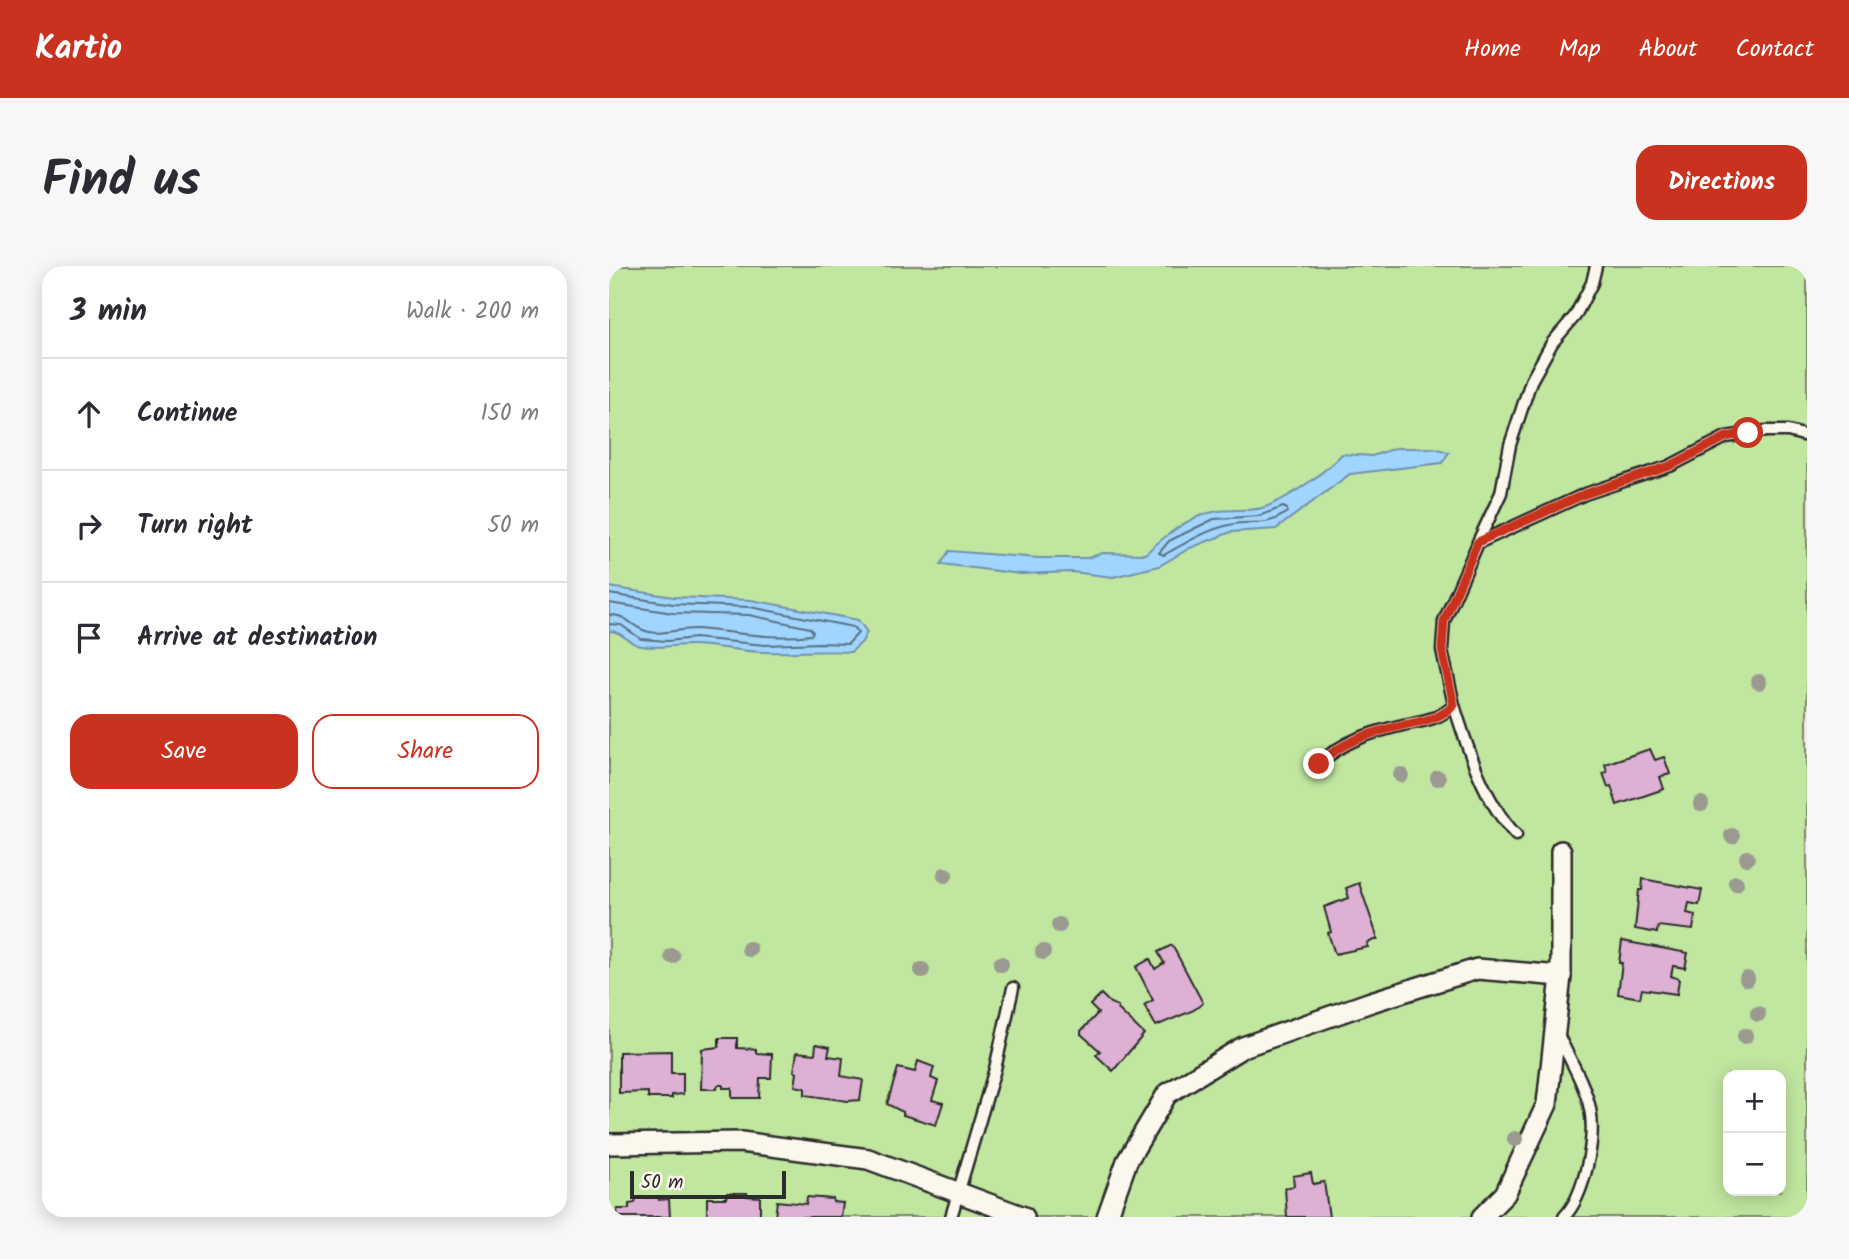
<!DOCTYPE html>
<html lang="en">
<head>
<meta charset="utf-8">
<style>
  body { margin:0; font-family:Kalam,sans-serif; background:#f7f7f7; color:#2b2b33 }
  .controls { position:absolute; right:21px; bottom:21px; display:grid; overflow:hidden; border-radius:14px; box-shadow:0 4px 18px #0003 }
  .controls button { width:63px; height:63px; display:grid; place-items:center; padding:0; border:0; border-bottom:2px solid #e1e1e2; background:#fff; color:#2b2b33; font:35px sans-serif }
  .scale { position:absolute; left:21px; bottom:18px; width:156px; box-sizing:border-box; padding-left:7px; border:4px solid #2b2b2b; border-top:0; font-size:19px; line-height:24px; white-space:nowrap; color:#2b2b2b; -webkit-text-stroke:5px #fbf7ec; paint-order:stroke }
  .stop { position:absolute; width:21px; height:21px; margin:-16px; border:5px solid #c8321e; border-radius:50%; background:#fff }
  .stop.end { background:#c8321e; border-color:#fff; box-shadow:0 2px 7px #0008 }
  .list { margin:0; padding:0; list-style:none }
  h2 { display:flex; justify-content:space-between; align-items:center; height:91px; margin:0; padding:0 28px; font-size:30px }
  h2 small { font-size:23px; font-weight:400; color:#7c7c81 }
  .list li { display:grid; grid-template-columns:46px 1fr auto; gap:21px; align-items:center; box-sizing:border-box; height:112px; padding:0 28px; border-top:2px solid #e1e1e2 }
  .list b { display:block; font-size:26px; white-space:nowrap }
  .list em { font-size:23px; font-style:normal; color:#7c7c81 }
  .actions { display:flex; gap:14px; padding:21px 28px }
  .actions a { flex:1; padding:16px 0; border:2px solid #c8321e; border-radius:21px; text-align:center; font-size:24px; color:#c8321e }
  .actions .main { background:#c8321e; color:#fff }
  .icon { flex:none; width:38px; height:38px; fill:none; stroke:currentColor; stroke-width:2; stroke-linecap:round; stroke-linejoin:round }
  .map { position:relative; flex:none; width:1198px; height:951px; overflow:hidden; border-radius:21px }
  header { display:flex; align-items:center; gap:42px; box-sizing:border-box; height:98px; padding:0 35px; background:#c8321e; color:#fff }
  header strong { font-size:33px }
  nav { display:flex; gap:38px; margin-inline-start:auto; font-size:24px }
  .intro { display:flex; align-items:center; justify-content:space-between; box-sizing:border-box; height:168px; padding:0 42px }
  h1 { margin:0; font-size:49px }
  .button { padding:18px 32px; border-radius:21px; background:#c8321e; color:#fff; font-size:24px; font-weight:700 }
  main { display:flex; gap:42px; padding:0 42px }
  aside { flex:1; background:#fff; border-radius:21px; box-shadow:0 4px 18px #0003 }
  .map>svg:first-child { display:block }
</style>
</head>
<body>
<header>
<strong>Kartio</strong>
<nav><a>Home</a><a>Map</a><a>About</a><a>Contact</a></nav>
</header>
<div class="intro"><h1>Find us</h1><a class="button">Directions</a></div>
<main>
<aside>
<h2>3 min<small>Walk · 200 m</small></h2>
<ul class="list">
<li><svg class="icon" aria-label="ahead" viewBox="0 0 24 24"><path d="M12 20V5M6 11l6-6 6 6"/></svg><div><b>Continue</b></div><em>150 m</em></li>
<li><svg class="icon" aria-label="right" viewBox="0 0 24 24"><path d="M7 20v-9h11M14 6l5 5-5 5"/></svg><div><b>Turn right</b></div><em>50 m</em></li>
<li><svg class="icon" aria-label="arrive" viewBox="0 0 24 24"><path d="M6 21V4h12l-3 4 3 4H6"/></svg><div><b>Arrive at destination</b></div></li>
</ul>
<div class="actions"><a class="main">Save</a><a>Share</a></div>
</aside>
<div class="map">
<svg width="1198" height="951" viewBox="0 0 1198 951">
  <rect width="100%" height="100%" fill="#f5e9e7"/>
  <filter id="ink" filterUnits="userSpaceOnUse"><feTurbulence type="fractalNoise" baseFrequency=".0143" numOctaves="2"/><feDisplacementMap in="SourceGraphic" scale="14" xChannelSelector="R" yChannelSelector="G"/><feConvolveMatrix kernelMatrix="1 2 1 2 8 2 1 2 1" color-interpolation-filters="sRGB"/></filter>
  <g filter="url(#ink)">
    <path fill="#c1e6a0" stroke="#768866" stroke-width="2" fill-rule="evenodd" d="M0,0H1198V951H0ZM1119,809H1172V925H1119Z"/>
    <g fill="#a0d5ff" stroke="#7191aa" stroke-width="2">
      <path d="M786,182H825L840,186L833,197L741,208L667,263L622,266L581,282L550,300L504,311L463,306L412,308L332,298L340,285L430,292H478L494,287L536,288C555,271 578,251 604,246C620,242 638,246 653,242C678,234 714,208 733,188L763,190Z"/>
      <path d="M0,321L65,331L142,334L249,354L258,366L253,376L242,386C213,384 185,387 156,386C133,386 110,380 86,379C68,378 51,383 33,380C20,379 14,365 0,365Z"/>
    </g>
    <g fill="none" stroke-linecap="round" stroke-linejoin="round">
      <g stroke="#5a6f80" stroke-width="2">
        <path d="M674,241L678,243V246C656,263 644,253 620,259C597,264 575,278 555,289L550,287L560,275L605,253L650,250Z"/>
        <polyline points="0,328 64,338 141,341 244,361 249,367 239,378 211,377 156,379 86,372 58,375 32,373 12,359 0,358"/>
        <path d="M0,337L64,347L140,349L201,362L204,366L202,369C163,374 126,366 88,363C71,362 50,371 34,364C19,358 19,349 0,349"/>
      </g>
    </g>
    <g fill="#ddb0d4" stroke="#2b2b2b" stroke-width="2">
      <polygon points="1041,483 1046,494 1055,491 1061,508 1051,511 1055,523 1008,539 1002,520 999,521 994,507 998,506 996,498"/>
      <polygon points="1034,613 1093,624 1090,639 1080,637 1078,647 1086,649 1084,664 1049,660 1048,667 1026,663 1030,624 1033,624"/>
      <polygon points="750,617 769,673 758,677 759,681 726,688 719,667 722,666 715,641 740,632 737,622"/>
      <polygon points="1013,675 1079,687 1076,702 1064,700 1062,710 1070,713 1068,728 1033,723 1031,732 1009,728 1013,697 1010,697"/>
      <polygon points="563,679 594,737 585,744 547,760 535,739 544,734 527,701 541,693 546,703 555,697 549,686"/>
      <polygon points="492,728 501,737 509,740 509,743 535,768 504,805 487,789 491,785 472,768 472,765 489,747 481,739"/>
      <polygon points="110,772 128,772 128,782 147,783 147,787 163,788 162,812 151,812 150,832 123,832 123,822 114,822 114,819 109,819 108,823 92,823 93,783 110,781"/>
      <polygon points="207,778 221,781 219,790 234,792 232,810 254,814 251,834 239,835 196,829 196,822 186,820 188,807 185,805 188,786 206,788"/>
      <polygon points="62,785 62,807 74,807 74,828 63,829 63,832 39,832 39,826 10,827 10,786"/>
      <polygon points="309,795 325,801 322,812 329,815 323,834 334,837 327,859 294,849 294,846 278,838 289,802 306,806"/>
      <polygon points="702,907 704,918 715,916 720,951 678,951 676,922 685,920 684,910"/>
      <polygon points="118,927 138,927 138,930 151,931 151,951 98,951 98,932 118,932"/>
      <polygon points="49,931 50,934 60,933 61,951 9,951 8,943 20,943 20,938 26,937 27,932"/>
      <polygon points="198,931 224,933 224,936 234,937 232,951 166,951 168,935 197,938"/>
    </g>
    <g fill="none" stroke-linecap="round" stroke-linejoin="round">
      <g stroke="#2b2b2b" stroke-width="15">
        <g id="service">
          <polyline points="869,276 892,227 901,179 922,115 943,77 966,50 983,17 987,0"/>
          <path d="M845,439C859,484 875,535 907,569"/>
          <path d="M710,498C733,475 764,466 794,459C813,455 832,453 845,439L833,384L835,355L869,277L976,228L1061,200L1117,171L1157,165H1179L1198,170"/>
          <path d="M949,769C960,792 976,818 981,843C987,872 976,929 955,951"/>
          <polyline points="342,951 386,803 404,722"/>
        </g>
      </g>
      <g stroke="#2b2b2b" stroke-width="24">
        <g id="minor">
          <polyline points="0,878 132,876 259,893 415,951"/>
          <polyline points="498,951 518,895 558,828 634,781 762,736 868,703 952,710"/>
          <polyline points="873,951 896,928 938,838 952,710 952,585"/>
        </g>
      </g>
      <use href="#service" stroke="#fbf7ec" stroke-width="10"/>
      <use href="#minor" stroke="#fbf7ec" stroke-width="19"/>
    </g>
    <g fill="#9a9a90">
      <circle cx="1150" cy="416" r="8"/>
      <circle cx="792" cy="509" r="8"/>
      <circle cx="829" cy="512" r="8"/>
      <circle cx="1092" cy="538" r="8"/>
      <circle cx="1123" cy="570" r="8"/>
      <circle cx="1138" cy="592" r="8"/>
      <circle cx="336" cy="609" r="8"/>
      <circle cx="1127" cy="617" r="8"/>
      <circle cx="450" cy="659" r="8"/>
      <circle cx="140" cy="683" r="8"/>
      <circle cx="434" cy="686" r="8"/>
      <circle cx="63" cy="690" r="8"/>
      <circle cx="392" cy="698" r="8"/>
      <circle cx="313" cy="704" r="8"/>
      <circle cx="1138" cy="713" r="8"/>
      <circle cx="1149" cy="748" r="8"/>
      <circle cx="1136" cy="770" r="8"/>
      <circle cx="906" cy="873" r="8"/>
    </g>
  </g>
  <g fill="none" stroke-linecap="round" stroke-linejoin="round" filter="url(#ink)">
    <path stroke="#c8321e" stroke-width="9" d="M710,498C733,475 764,466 795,459C813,455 832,453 845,439L833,384L835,355L869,276L976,228L1061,200L1117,171L1139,167"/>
  </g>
</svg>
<div class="controls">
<button>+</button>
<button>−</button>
</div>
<div class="scale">50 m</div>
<div class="stop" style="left:1139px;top:167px"></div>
<div class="stop end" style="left:710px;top:498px"></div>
</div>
</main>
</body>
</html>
